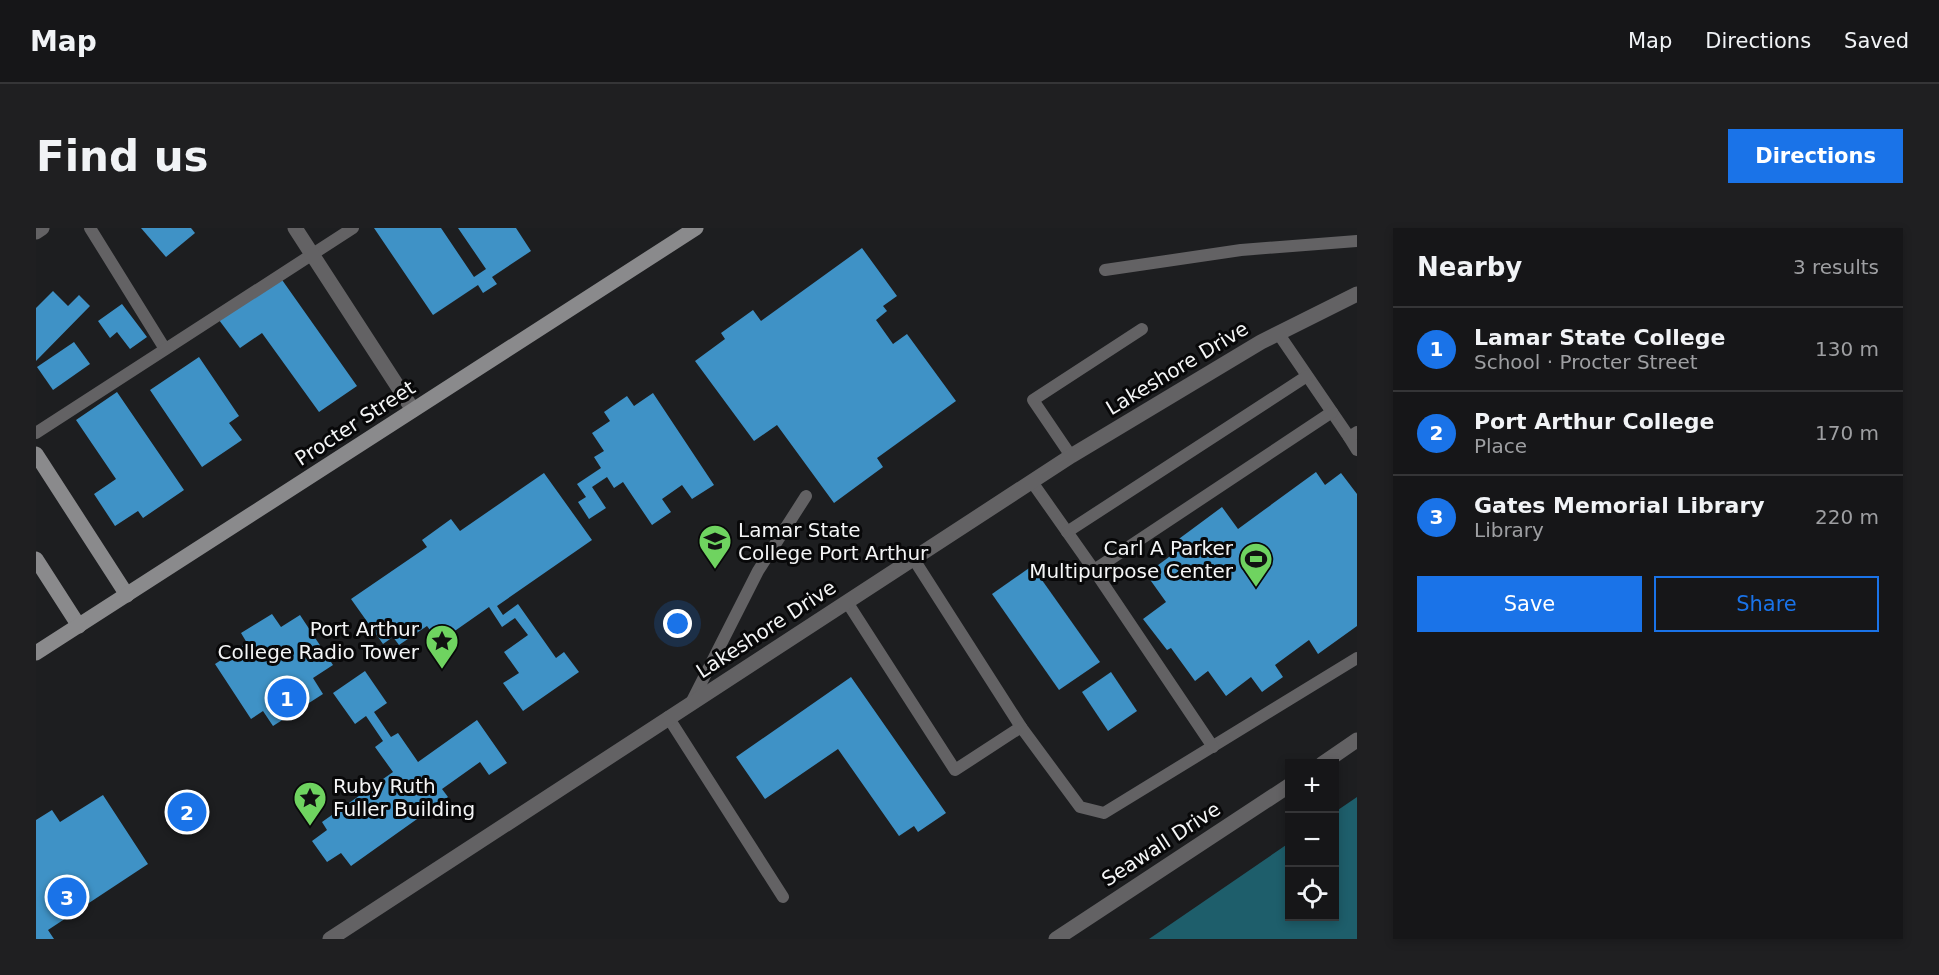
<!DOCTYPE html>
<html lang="en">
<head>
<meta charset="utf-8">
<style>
  body { margin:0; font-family:"DejaVu Sans",sans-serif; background:#1f1f21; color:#f1f3f6 }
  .controls { position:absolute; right:18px; bottom:18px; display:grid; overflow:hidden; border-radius:0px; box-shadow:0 3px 9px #0003 }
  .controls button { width:54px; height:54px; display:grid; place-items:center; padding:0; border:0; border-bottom:2px solid #353537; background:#161618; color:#f1f3f6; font:30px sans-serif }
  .you { position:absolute; left:642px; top:396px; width:21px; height:21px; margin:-15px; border:4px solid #fff; border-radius:50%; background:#1a73e8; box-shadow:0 0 0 9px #1a73e833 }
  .badge { display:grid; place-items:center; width:39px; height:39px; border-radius:50%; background:#1a73e8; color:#fff; font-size:20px; font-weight:700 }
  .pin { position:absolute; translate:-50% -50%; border:3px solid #fff; box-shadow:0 2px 6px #0006 }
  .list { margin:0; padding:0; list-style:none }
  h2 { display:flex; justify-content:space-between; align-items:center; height:78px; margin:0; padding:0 24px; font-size:26px }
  h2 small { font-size:20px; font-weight:400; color:#9e9fa2 }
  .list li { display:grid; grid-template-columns:39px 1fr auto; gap:18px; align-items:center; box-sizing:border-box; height:84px; padding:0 24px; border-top:2px solid #353537 }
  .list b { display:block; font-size:22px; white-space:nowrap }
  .list p { margin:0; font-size:20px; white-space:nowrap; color:#9e9fa2 }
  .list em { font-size:20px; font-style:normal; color:#9e9fa2 }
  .actions { display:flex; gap:12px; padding:18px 24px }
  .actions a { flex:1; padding:14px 0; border:2px solid #1a73e8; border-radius:0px; text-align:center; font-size:21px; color:#1a73e8 }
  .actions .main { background:#1a73e8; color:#fff }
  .icon { flex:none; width:33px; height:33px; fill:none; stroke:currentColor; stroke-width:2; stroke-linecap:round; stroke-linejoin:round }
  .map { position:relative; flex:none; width:1321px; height:711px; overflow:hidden; border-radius:0px }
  header { display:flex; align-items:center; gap:36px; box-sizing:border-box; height:84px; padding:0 30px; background:#161618; border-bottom:2px solid #353537 }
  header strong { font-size:28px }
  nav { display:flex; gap:33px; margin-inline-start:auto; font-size:21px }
  .intro { display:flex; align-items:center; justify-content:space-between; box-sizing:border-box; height:144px; padding:0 36px }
  h1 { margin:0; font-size:42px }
  .button { padding:15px 27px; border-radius:0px; background:#1a73e8; color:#fff; font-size:21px; font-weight:700 }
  main { display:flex; gap:36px; padding:0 36px }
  aside { flex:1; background:#161618; border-radius:0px; box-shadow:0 3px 9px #0003 }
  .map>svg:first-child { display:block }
</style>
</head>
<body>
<header>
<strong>Map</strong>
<nav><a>Map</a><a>Directions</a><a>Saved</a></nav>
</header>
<div class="intro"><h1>Find us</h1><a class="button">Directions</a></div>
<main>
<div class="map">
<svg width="1321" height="711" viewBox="0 0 1321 711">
  <rect width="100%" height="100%" fill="#1d1e20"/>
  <polygon fill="#1e5e6b" points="1321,569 1321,711 1113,711 1253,615 1254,688 1298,688 1299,584"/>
  <g fill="#3f92c6">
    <polygon points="105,0 155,0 159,5 130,29"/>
    <polygon points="338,0 405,0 438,49 450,41 422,0 480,0 495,23 456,49 461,56 447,65 442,57 397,87"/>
    <polygon points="826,20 861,68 847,78 851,83 840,92 857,116 871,106 920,173 841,230 847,239 798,275 741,197 718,213 659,133 689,111 685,105 717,82 725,93"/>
    <polygon points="244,49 321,158 283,184 226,105 204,120 183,92"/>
    <polygon points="17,63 32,78 43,67 54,78 0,133 0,80"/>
    <polygon points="86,76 111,109 94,121 81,104 74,110 62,93"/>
    <polygon points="38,114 54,136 17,162 1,139"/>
    <polygon points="163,129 203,188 193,195 206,212 166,239 114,162"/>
    <polygon points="81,164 148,262 107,290 102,283 79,298 58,266 80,251 40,192"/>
    <polygon points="617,165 678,257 656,271 646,257 626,271 635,284 616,297 587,254 578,260 571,249 556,259 570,280 553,291 542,274 550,269 541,256 565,240 558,229 568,223 556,205 574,193 568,184 591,168 598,178"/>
    <polygon points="1280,244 1289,257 1305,245 1321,266 1321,398 1282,426 1273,412 1239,437 1247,449 1226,464 1215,449 1190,468 1172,443 1159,453 1135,420 1131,422 1107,391 1130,374 1110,346 1141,323 1136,316 1186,279 1202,301"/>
    <polygon points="508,245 556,312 461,378 467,387 482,376 520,430 528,424 543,444 487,483 467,455 483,445 468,424 492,407 479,390 466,399 453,379 403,414 391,398 363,417 357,409 347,416 315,371 391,319 386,312 415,291 424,303"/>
    <polygon points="996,338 1064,434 1023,462 956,366"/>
    <polygon points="236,386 245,399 264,387 297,437 277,450 287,466 237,498 227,483 215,491 179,436 211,415 205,405"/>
    <polygon points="329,443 351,475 338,484 355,509 362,505 382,534 441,492 471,535 453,547 444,534 406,561 412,569 315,638 305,625 291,634 276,613 291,602 286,594 357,544 339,519 347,513 330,488 319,496 297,465"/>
    <polygon points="1075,444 1101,483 1072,503 1046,464"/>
    <polygon points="815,449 910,585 882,604 878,598 863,608 802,521 729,571 700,529"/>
    <polygon points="67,567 112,636 12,702 18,711 0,711 0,592 16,582 24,594"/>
  </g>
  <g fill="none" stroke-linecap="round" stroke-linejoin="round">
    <g stroke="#636264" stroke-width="12">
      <polyline points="54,0 129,121"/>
      <polyline points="1069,42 1205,22 1321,13"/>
      <polyline points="1242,105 1313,209"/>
      <polyline points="1321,204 1313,209 1321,222"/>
      <polyline points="0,205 317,0"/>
      <polyline points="1035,228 997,172 1106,101"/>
      <polyline points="996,254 1058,342"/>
      <polyline points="1031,304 1271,148"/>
      <polyline points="877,330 985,499"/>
      <polyline points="811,374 919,542 985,499 1044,579 1068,585 1321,430"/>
      <polyline points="655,475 722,343 770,268"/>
      <polyline points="632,489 747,669"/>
      <polyline points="1177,519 1058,342 1296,184"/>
    </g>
    <g stroke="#636264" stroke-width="15">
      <polyline points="259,0 377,182"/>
      <polyline points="0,4 6,0"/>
      <polyline points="1286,536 1321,512"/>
      <polyline points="1020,711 1254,557"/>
    </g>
    <polyline stroke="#636264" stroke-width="15" points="294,711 1035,228 1225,114 1321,66"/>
    <g stroke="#8a8a8c" stroke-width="15">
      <polyline points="0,226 91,367"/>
      <polyline points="0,331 43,398"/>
      <polyline points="0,425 660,0"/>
    </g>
  </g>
  <defs>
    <g id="university-pin" transform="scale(1.725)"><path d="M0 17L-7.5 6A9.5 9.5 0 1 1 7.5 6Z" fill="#6fd360" stroke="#080809"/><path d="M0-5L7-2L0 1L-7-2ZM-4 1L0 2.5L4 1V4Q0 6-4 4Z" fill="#111"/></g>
    <g id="stadium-pin" transform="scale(1.725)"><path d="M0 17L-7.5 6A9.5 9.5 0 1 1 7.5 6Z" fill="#6fd360" stroke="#080809"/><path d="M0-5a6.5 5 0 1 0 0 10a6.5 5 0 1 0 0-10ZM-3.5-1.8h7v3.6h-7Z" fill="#111"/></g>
    <g id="sight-pin" transform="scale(1.725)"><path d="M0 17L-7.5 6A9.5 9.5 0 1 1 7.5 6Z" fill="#6fd360" stroke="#080809"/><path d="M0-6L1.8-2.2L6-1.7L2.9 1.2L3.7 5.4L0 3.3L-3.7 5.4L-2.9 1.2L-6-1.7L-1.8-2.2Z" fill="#111"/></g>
  </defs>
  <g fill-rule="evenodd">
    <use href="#university-pin" x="679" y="313"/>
    <use href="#stadium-pin" x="1220" y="331"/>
    <use href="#sight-pin" x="406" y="413"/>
    <use href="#sight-pin" x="274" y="570"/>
  </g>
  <g text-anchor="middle" stroke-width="6" stroke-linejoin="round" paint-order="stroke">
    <g font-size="20" fill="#f4f5f6" stroke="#080809">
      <text transform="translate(1141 140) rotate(-31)" y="7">Lakeshore Drive</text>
      <text transform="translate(319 195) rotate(-33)" y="7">Procter Street</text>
      <text transform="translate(730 401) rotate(-33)" y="7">Lakeshore Drive</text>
      <text transform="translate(1125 616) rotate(-33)" y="7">Seawall Drive</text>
    </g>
    <g font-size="20" fill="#f4f5f6" stroke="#080809" text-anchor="start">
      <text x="702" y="309">Lamar State<tspan x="702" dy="23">College Port Arthur</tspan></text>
      <text x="1197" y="327" text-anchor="end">Carl A Parker<tspan x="1197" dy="23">Multipurpose Center</tspan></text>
      <text x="383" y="408" text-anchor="end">Port Arthur<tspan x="383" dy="23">College Radio Tower</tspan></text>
      <text x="297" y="565">Ruby Ruth<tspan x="297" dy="23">Fuller Building</tspan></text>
    </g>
  </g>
</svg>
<div class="controls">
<button>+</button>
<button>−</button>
<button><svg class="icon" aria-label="locate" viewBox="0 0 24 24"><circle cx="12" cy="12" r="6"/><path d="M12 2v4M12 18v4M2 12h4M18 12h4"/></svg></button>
</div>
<div class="you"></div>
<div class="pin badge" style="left:251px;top:470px">1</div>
<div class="pin badge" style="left:151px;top:584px">2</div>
<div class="pin badge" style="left:31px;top:669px">3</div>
</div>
<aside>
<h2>Nearby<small>3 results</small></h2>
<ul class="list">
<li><span class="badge">1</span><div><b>Lamar State College</b><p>School · Procter Street</p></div><em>130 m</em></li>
<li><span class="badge">2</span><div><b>Port Arthur College</b><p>Place</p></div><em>170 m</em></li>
<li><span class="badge">3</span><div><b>Gates Memorial Library</b><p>Library</p></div><em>220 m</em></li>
</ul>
<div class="actions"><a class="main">Save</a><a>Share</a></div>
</aside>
</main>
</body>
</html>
